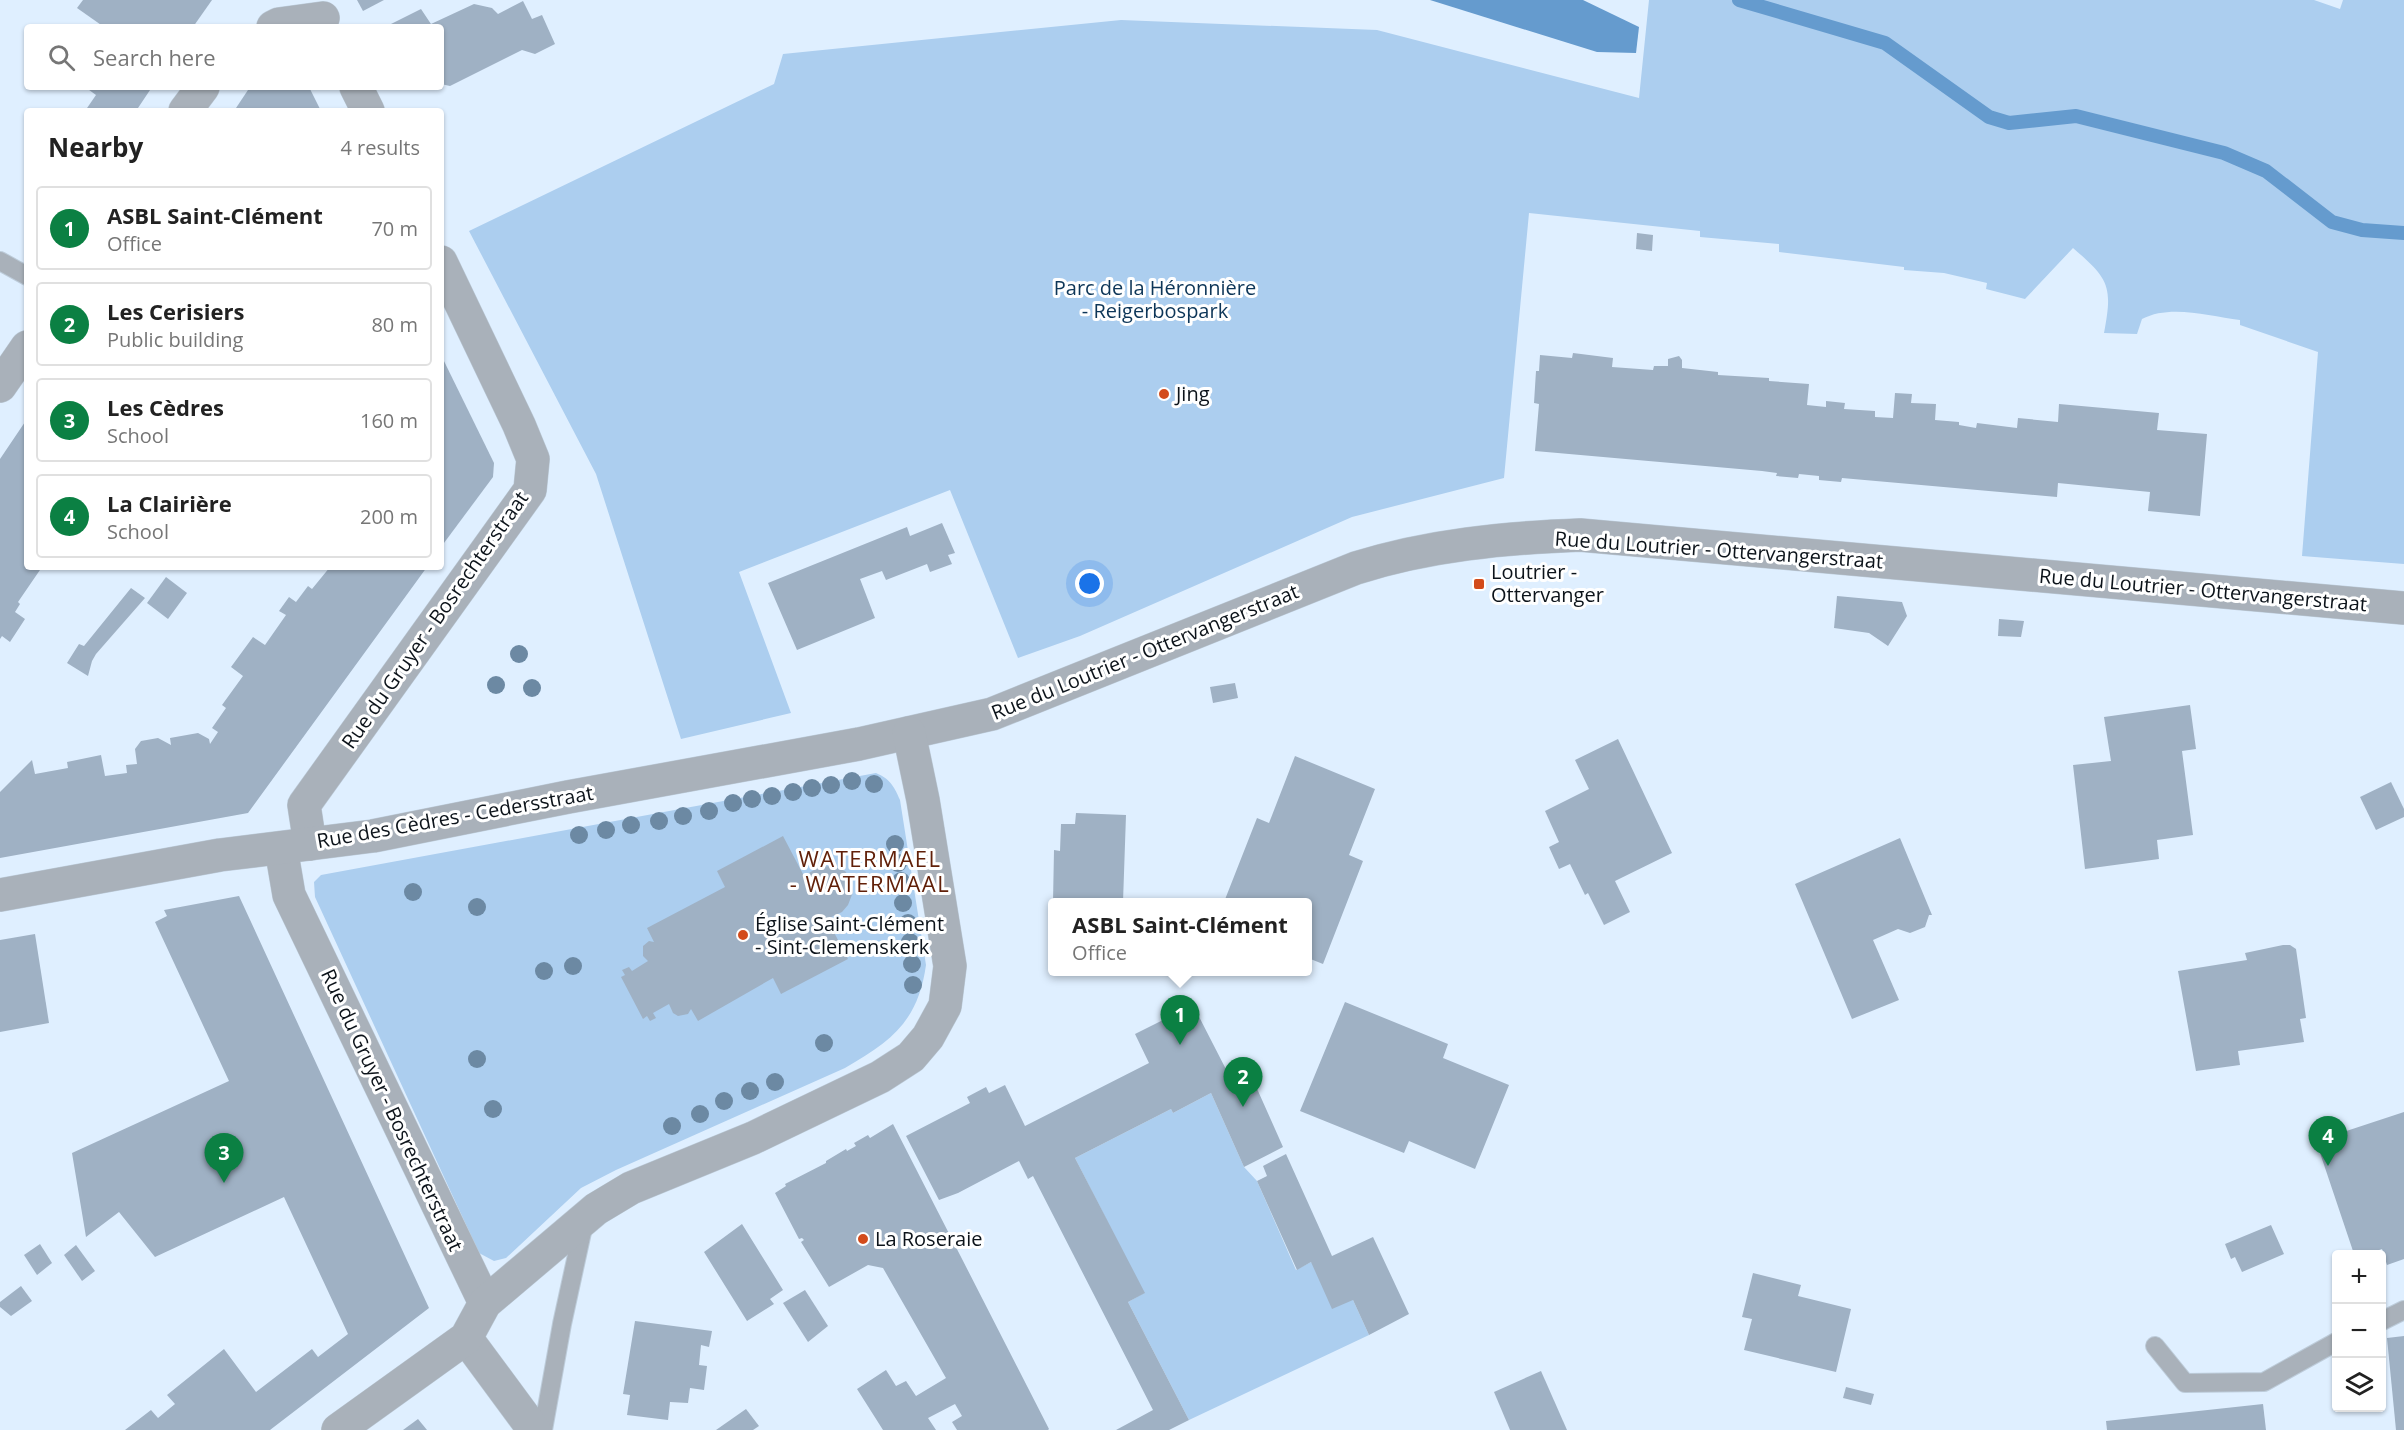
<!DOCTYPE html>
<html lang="en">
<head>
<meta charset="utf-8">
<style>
  body { margin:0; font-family:"Open Sans",sans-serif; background:#f6f6f6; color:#222 }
  .controls { position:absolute; right:18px; bottom:18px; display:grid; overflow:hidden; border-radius:6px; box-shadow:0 2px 4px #0004 }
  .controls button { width:54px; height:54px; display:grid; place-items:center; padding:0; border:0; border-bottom:2px solid #e0e0e0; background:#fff; color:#222; font:30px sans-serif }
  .you { position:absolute; left:1090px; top:584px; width:21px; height:21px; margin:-15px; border:4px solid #fff; border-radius:50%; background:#1a73e8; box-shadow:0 0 0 9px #1a73e833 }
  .badge { display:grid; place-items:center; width:39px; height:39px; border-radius:50%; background:#0b8043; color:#fff; font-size:20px; font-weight:700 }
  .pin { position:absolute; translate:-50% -50px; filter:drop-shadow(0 2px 3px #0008) }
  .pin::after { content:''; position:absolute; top:32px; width:21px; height:18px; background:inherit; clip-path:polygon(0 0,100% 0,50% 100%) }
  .popup { position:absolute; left:1048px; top:898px; width:264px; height:78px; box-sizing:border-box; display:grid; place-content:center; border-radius:6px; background:#fff; filter:drop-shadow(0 2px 4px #0005); font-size:20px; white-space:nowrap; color:#767676 }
  .popup b { font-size:22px; color:#222 }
  .popup::after { content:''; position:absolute; left:50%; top:100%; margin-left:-12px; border:12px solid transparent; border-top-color:#fff }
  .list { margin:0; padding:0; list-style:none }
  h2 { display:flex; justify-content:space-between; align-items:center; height:78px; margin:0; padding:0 24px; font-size:26px }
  h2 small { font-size:20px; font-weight:400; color:#767676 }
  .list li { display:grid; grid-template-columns:39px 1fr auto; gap:18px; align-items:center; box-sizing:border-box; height:84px; margin:0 12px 12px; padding:0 12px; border:2px solid #e0e0e0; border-radius:6px }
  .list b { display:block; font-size:22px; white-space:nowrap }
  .list p { margin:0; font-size:20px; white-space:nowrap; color:#767676 }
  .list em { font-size:20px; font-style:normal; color:#767676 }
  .icon { flex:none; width:33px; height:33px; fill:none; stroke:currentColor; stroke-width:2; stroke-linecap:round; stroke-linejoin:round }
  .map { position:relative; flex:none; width:2404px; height:1430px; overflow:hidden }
  .search { position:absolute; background:#fff; box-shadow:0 2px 4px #0004; left:24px; top:24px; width:420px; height:66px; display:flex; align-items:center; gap:15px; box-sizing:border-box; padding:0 21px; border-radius:6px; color:#767676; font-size:22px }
  .panel { position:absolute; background:#fff; box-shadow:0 2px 4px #0004; left:24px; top:108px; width:420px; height:462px; border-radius:6px }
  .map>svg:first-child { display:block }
</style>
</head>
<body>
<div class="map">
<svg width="2404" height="1430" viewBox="0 0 2404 1430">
  <rect width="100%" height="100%" fill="#dfefff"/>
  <g fill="#acceef">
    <path d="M1649,0H2314L2340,9L2343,0H2404V564L2302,556L2318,352L2240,325V320C2209,316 2170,304 2142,319L2137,334L2104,333C2113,286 2109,279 2073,248L2025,299L1986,289L1987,283L1944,273L1904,270V267L1779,252V244L1700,237V231L1529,213L1504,478L1352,517L1080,636L1018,658L950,490L739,572L791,713L681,739L596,474L469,231L774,84L783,54L1121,20L1377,30L1639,98Z"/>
    <path d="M876,773C890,779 894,786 900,800L926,965C918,1021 892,1041 845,1068L616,1170L581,1188L506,1258L494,1261L479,1253L315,897L314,882L321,875Z"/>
    <polygon points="1211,1093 1244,1167 1257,1181 1296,1270 1311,1262 1353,1300 1369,1335 1189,1420 1128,1302 1144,1293 1075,1158 1171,1109 1173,1113"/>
  </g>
  <polygon fill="#659bce" points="1430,0 1583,0 1639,27 1636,53 1597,52"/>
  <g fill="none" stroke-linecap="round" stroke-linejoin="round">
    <polyline stroke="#659bce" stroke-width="14" points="1739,0 1885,43 1989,117 2009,123 2076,116 2224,153 2266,171 2332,222 2362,230 2404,233"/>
  </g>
  <g fill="#9fb1c4">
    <polygon points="83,0 212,0 193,27 104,27 77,8"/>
    <polygon points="357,0 384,0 363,11"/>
    <polygon points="523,1 532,19 542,15 555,44 535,54 522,50 450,86 441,84 441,27 385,27 421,9 431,24 474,4 492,8 498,14"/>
    <polygon points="85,87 152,87 136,111 85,111 96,95"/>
    <polygon points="250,87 309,87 321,111 234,111"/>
    <polygon points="1637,233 1653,235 1652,251 1636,249"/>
    <polygon points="1573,353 1613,358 1612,367 1653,370 1654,366 1668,366 1668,359 1679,356 1682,360 1682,368 1718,372 1718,375 1769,378 1769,381 1809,384 1807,405 1826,407 1826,401 1845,403 1844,409 1875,411 1875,417 1893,418 1895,393 1912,394 1911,403 1936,404 1935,420 1959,422 1959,425 1976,428 1977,423 2017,428 2018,418 2058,422 2059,404 2159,413 2157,430 2207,434 2200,516 2148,511 2150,492 2058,483 2057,497 1842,478 1841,482 1819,480 1819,476 1799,474 1798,478 1776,476 1777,473 1762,471 1535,451 1539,404 1534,403 1536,371 1539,371 1540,355 1572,358"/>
    <polygon points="441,355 494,463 493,477 441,547"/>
    <polygon points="27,419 27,567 42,567 18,602 20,604 15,612 25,619 10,642 2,636 0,639 0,459"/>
    <polygon points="942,523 955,553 948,555 952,564 930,572 927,564 886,580 882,571 860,579 875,618 797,650 768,583 907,527 910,536"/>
    <polygon points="330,567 427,567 248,813 0,858 0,792 32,760 35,774 68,768 67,762 101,755 105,776 127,773 126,765 137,764 135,749 141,741 158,738 171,745 170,738 198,733 209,739 210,744 218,732 212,728 226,708 222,705 243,676 231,667 253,637 265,645 286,615 279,611 289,597 296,602 308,586 312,589"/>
    <polygon points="166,577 187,593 168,619 147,603"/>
    <polygon points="131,588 145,598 96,654 92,661 88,676 67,663 79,644 84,646"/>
    <polygon points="1837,596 1902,602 1907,616 1888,646 1869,633 1834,628"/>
    <polygon points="1999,619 2024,621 2021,637 1998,636"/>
    <polygon points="1235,683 1238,698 1213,703 1210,687"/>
    <polygon points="2190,705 2196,749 2182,751 2193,835 2157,840 2159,859 2085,869 2073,765 2111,761 2104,717"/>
    <polygon points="1618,739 1672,853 1615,881 1630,912 1604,925 1588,893 1585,895 1570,864 1559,869 1549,847 1559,842 1545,811 1589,789 1575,760"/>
    <polygon points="1295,756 1375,789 1349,855 1363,861 1323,964 1308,958 1308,902 1224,902 1257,818 1269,823"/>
    <polygon points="2391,782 2404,809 2404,817 2376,830 2360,797"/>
    <polygon points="1076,813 1126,815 1123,902 1053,902 1054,850 1060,851 1061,824 1075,824"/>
    <polygon points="783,836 804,876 819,867 832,866 845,871 851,879 853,892 848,905 842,912 827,919 848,959 781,994 773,978 698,1021 691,1009 688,1014 678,1016 673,1013 669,1004 653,1013 656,1018 650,1021 647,1016 643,1019 621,977 625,975 622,970 629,967 632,971 648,961 643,956 643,946 649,941 654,942 647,928 725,887 717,871"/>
    <polygon points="1900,838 1932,915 1929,915 1925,927 1910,933 1898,929 1873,940 1899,1000 1852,1019 1795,884"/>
    <polygon points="239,896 429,1308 270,1430 125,1430 151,1410 158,1418 175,1404 167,1395 224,1349 256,1392 312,1349 318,1357 348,1334 284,1197 155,1257 119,1212 86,1237 72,1153 229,1081 155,922 167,916 164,910"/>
    <polygon points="35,934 49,1023 0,1032 0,940"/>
    <polygon points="2283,945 2290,945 2296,949 2306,1018 2300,1019 2304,1042 2238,1051 2240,1065 2196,1071 2178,971 2247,960 2245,953"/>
    <polygon points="1345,1002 1448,1044 1443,1058 1509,1085 1475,1169 1409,1141 1404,1153 1300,1111"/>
    <polygon points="1193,1005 1232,1081 1250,1073 1283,1147 1244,1167 1211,1093 1173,1113 1171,1109 1075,1158 1145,1293 1128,1302 1189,1420 1169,1430 1116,1430 1153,1410 1033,1176 1028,1179 1019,1161 958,1193 939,1200 906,1136 970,1103 967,1097 986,1087 989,1093 1005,1085 1025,1126 1149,1063 1135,1034"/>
    <polygon points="2404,1112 2404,1259 2387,1265 2382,1249 2368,1254 2354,1254 2316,1141"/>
    <polygon points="893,1124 1049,1429 1048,1430 957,1430 952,1422 962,1416 955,1404 928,1418 936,1430 883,1430 857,1389 886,1370 896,1386 906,1381 916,1396 946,1378 883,1268 868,1265 829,1287 801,1242 804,1240 802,1238 799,1239 775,1193 786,1186 785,1184 826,1163 826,1161 846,1149 847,1151 856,1146 854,1143 868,1135 870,1138"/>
    <polygon points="1286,1154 1332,1256 1373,1237 1409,1314 1369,1335 1353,1300 1332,1309 1311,1262 1297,1270 1257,1181 1267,1176 1263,1166"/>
    <polygon points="742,1224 783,1290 770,1299 774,1304 747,1321 704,1252"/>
    <polygon points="2271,1225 2284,1254 2242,1272 2235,1257 2231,1259 2225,1244"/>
    <polygon points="40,1244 52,1263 37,1275 24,1255"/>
    <polygon points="76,1245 95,1271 82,1281 64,1255"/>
    <polygon points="1753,1273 1801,1285 1798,1296 1851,1309 1836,1372 1744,1350 1752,1319 1742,1317"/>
    <polygon points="21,1286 32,1301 11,1316 0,1307 0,1302"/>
    <polygon points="805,1290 828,1326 808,1342 783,1303"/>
    <polygon points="635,1321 712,1331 709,1347 701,1345 699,1365 707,1366 704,1390 690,1388 688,1403 670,1402 668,1420 627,1415 630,1395 623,1394"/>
    <polygon points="2404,1336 2404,1430 2396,1430 2387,1338"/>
    <polygon points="1541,1371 1567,1430 1510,1430 1494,1392"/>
    <polygon points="1846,1387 1874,1394 1871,1405 1843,1398"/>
    <polygon points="2263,1404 2266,1430 2107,1430 2106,1421"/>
    <polygon points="746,1409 759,1426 753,1430 716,1430"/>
    <polygon points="418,1419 427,1430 403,1430"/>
  </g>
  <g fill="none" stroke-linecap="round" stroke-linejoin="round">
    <g stroke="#bdccda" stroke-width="20">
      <g id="lane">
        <polyline points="0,261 27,276"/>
        <polyline points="2382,1321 2404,1310"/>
        <polyline points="2155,1346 2185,1383 2264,1382 2336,1342"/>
        <polyline points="543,1430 562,1324 584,1223"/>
      </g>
    </g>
    <g stroke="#bdccda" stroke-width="34">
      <g id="street">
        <polyline points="273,27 279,24 323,18"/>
        <polyline points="356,87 368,111"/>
        <polyline points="185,111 203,87"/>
        <polyline points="0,386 27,347"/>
        <polyline points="310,844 304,805 530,490 533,459 519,425 441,262"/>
        <polyline points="281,848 289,895 485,1303"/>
        <path d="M0,895L220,855L373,836L568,797L859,744L992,714L1356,568C1429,545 1504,538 1580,535L2404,608"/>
        <polyline points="466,1338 534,1430"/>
        <polyline points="338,1430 466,1338 485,1303 596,1209 631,1188 753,1138 880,1077 911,1057 928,1037 945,1006 950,966 923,800 909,733"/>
      </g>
    </g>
    <use href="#lane" stroke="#a9b1ba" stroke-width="18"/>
    <use href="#street" stroke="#a9b1ba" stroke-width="33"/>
  </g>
  <g fill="#6c89a3">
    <circle cx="519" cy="654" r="9"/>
    <circle cx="496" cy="685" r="9"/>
    <circle cx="532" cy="688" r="9"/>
    <circle cx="852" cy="781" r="9"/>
    <circle cx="874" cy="784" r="9"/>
    <circle cx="831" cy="785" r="9"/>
    <circle cx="812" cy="788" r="9"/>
    <circle cx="793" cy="792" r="9"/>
    <circle cx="772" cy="796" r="9"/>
    <circle cx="752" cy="799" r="9"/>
    <circle cx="733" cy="803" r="9"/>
    <circle cx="709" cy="811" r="9"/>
    <circle cx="683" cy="816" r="9"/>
    <circle cx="659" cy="821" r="9"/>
    <circle cx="631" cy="825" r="9"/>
    <circle cx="606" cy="830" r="9"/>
    <circle cx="579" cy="835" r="9"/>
    <circle cx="895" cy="844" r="9"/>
    <circle cx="898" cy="863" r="9"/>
    <circle cx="901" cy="881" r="9"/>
    <circle cx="413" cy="892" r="9"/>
    <circle cx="903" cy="903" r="9"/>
    <circle cx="477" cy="907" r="9"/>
    <circle cx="908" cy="923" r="9"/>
    <circle cx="910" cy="942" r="9"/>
    <circle cx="912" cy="964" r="9"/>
    <circle cx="573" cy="966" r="9"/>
    <circle cx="544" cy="971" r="9"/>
    <circle cx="913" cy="985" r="9"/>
    <circle cx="824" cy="1043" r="9"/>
    <circle cx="477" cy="1059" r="9"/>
    <circle cx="775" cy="1082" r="9"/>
    <circle cx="750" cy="1091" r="9"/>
    <circle cx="724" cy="1101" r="9"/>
    <circle cx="493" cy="1109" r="9"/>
    <circle cx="700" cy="1114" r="9"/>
    <circle cx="672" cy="1126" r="9"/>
  </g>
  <g fill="#d34b1b" stroke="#fff" stroke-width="2">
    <circle cx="1164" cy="394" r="6"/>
    <rect x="1473" y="578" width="12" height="12" rx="3"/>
    <circle cx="743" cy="935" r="6"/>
    <circle cx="863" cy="1239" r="6"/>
  </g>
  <g text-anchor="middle" stroke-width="6" stroke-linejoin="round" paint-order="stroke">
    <g font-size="20" fill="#0d3658" stroke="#fff">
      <text x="1155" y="295">Parc de la Héronnière<tspan x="1155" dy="23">- Reigerbospark</tspan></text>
    </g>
    <g font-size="20" fill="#0c131a" stroke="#fff" text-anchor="start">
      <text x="1176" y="401">Jing</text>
      <text x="1491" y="579">Loutrier -<tspan x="1491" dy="23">Ottervanger</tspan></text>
      <text x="755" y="931">Église Saint-Clément<tspan x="755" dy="23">- Sint-Clemenskerk</tspan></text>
      <text x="875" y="1246">La Roseraie</text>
    </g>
    <g font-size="20" fill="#0c131a" stroke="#fff">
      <text transform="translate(1719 550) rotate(4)" y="7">Rue du Loutrier - Ottervangerstraat</text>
      <text transform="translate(2203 590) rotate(5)" y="7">Rue du Loutrier - Ottervangerstraat</text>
      <text transform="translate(435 620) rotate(-55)" y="7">Rue du Gruyer - Bosrechterstraat</text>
      <text transform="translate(1145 652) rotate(-22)" y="7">Rue du Loutrier - Ottervangerstraat</text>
      <text transform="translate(455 817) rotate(-10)" y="7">Rue des Cèdres - Cedersstraat</text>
      <text transform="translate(392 1110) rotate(65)" y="7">Rue du Gruyer - Bosrechterstraat</text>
    </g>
    <g font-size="22" letter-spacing="1.5" fill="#612009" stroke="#fff">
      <text x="870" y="867">WATERMAEL<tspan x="870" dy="25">- WATERMAAL</tspan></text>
    </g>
  </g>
</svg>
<div class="controls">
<button>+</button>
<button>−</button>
<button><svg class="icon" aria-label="layers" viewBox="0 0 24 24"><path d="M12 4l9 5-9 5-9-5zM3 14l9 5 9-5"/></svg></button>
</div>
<div class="you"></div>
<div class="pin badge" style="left:1180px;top:1045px">1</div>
<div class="popup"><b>ASBL Saint-Clément</b>Office</div>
<div class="pin badge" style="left:1243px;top:1107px">2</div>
<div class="pin badge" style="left:224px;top:1183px">3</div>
<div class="pin badge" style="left:2328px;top:1166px">4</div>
<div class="search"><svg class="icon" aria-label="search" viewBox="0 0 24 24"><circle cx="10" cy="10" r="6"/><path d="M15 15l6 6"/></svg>Search here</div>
<section class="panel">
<h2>Nearby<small>4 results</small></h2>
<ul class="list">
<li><span class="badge">1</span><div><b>ASBL Saint-Clément</b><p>Office</p></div><em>70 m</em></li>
<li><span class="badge">2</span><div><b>Les Cerisiers</b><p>Public building</p></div><em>80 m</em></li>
<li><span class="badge">3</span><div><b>Les Cèdres</b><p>School</p></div><em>160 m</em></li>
<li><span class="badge">4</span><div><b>La Clairière</b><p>School</p></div><em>200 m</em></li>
</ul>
</section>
</div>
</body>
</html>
